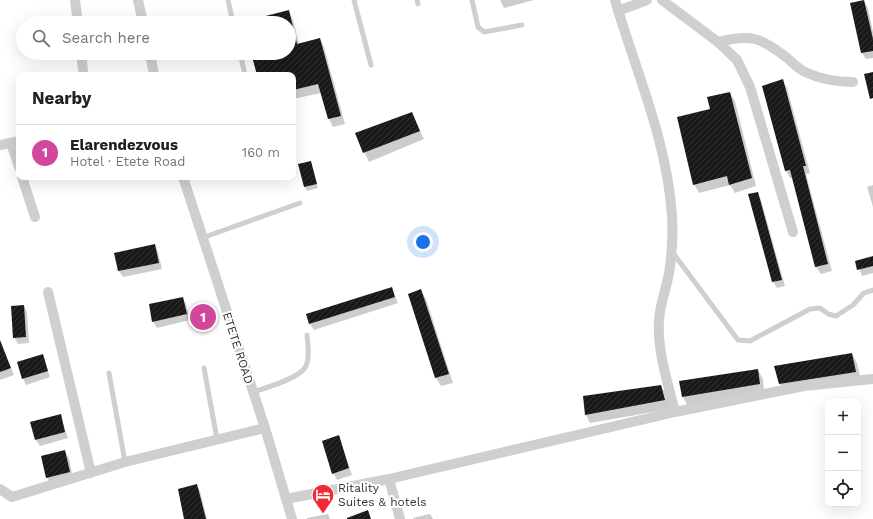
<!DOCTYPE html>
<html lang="en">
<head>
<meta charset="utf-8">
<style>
  body { margin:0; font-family:"Work Sans",sans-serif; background:#f6f6f6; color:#202124 }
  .controls { position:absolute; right:12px; bottom:12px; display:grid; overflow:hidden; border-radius:8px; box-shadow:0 4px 16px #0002 }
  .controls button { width:36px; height:36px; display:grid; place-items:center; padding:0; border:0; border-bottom:1px solid #e0e0e0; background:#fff; color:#202124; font:20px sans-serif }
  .you { position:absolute; left:423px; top:242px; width:14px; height:14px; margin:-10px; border:3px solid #fff; border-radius:50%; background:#1a73e8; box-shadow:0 0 0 6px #1a73e833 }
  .badge { display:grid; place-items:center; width:26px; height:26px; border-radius:50%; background:#ea580c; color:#fff; font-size:13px; font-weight:700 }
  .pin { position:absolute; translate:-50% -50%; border:2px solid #fff; box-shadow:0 1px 4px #0006 }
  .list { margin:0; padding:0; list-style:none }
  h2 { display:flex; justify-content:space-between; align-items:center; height:52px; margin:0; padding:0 16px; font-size:17px }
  h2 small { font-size:13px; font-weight:400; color:#757577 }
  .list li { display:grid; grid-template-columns:26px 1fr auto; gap:12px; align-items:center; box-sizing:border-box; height:56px; padding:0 16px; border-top:1px solid #e0e0e0 }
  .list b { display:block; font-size:15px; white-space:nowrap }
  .list p { margin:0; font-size:13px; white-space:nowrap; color:#757577 }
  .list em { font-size:13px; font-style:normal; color:#757577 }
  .icon { flex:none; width:22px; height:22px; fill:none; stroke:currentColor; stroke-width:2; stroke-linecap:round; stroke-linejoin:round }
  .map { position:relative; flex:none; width:873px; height:519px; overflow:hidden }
  .search { position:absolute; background:#fff; box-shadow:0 4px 16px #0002; left:16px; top:16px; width:280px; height:44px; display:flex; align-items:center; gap:10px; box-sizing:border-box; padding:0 14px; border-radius:22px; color:#757577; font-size:15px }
  .panel { position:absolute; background:#fff; box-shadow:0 4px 16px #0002; left:16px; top:72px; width:280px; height:108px; border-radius:8px }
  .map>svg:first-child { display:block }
</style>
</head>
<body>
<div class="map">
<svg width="873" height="519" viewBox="0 0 873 519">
  <defs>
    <pattern id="building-hatch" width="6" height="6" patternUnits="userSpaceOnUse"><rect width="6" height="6" fill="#191919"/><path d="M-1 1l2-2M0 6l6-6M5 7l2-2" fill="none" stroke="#323232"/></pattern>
  </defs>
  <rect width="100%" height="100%" fill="#fff"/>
  <g fill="#0003">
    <polygon points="500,0 534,0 504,8"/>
    <polygon points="864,1 868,8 873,32 873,58 866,59 862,53"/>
    <polygon points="289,12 293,20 299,44 320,39 324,47 345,124 333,127 329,119 321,93 293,99 293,75 258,75 253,53 289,53 289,23 245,22"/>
    <polygon points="783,81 787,88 810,173 806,174 832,271 821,274 816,267 793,178 790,178 786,171"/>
    <polygon points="730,93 735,101 756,186 735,193 730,185 699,193 694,184 711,109"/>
    <polygon points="411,113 424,139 369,162 356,134"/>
    <polygon points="310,162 318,188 307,191 305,187"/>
    <polygon points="873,185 873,207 867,187"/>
    <polygon points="758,193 761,200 785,286 777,288 773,282 750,195"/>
    <polygon points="155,245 158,252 162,269 123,277 119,271 115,254"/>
    <polygon points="873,257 873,273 862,276 856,261"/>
    <polygon points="391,288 398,303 314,330 310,324"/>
    <polygon points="421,291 426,299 453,383 441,386 436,378"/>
    <polygon points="182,298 186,304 190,320 157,328 153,321"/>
    <polygon points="24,306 27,312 29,343 18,344 14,337"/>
    <polygon points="5,354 14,375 0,380 0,356"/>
    <polygon points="852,354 857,363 861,380 785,393 780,384 775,367"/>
    <polygon points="42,355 50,377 26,385 23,378"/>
    <polygon points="758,370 763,379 764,393 688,406 683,397 681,382"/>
    <polygon points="661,386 666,394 670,409 590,423 586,415"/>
    <polygon points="60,415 68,438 40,446 36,440"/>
    <polygon points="339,436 352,475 337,480 333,473"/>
    <polygon points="65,452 69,458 73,479 51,484 47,477"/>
    <polygon points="196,485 200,491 207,519 185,519"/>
    <polygon points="328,514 330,519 307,519 307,518"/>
    <polygon points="430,514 433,519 413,519 413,518"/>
  </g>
  <g fill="url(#building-hatch)">
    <polygon points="864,0 873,39 873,51 861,53 850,3"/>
    <polygon points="289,10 297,44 320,38 341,116 328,119 318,84 293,90 293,75 257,75 251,53 289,53 289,23 250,23 250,20"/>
    <polygon points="873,72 873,98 870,99 864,74"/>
    <polygon points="783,79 806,166 803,166 828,264 815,267 790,170 785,171 762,86"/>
    <polygon points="730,92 752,178 729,185 727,176 693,185 677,117 710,109 707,97"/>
    <polygon points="412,112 420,131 363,153 355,133"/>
    <polygon points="311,161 317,184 304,187 298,164"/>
    <polygon points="758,192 782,280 772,282 748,194"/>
    <polygon points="155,244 159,263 118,271 114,253"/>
    <polygon points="873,256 873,266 857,270 855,261"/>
    <polygon points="392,287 395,297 309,324 306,314"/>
    <polygon points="421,289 449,374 435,378 408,294"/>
    <polygon points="183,297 187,314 152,322 149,304"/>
    <polygon points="24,305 26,337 13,338 11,306"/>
    <polygon points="0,340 11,368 0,372"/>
    <polygon points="852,353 856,372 779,384 774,366"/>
    <polygon points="43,354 48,371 22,379 17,362"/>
    <polygon points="758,369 760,384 682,397 679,381"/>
    <polygon points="661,385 665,400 585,415 583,396"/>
    <polygon points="61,414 65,432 35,440 30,422"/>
    <polygon points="339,435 349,468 332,474 322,441"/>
    <polygon points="65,450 70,472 46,478 41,456"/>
    <polygon points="197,484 206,519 184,519 178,489"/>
    <polygon points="368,510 371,519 347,519 347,518"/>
  </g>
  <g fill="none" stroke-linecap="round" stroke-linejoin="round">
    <g stroke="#cfcfcf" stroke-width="5">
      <polyline points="228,0 233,23"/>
      <polyline points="354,0 371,65"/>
      <polyline points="417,0 418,4"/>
      <polyline points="472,0 478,27 484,32 522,25"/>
      <polyline points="240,53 245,75"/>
      <polyline points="202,238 300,203"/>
      <polyline points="673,253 738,340 750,341 810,309 820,308 828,314 836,316 853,305 864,293 873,290"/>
      <polyline points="204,368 217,439"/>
      <polyline points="109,373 125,462"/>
      <path d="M253,392C265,388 301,378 306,366C310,357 308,344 307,335"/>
    </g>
    <g stroke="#cfcfcf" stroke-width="10">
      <polyline points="75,0 78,23"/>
      <polyline points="138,0 143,23"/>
      <path d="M615,0C636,72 667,140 672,216C673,232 672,251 670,267C668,285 660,302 659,320C657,351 668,383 675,412"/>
      <polyline points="662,0 718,42 737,60 750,87 793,232"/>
      <polyline points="618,11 647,0"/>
      <path d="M718,42C751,34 760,37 786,57C792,62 798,69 805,72C820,79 837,82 853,82"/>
      <polyline points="81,53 83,70"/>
      <polyline points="150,53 154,75"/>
      <polyline points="11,143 19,167"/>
      <polyline points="0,145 19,141"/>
      <polyline points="22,177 35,217"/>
      <polyline points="183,177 265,428 292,519"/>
      <polyline points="48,292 91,473"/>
      <polyline points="389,479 400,519"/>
      <polyline points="0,489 12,497 125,462 265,428"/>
      <polyline points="286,499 389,479 675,412 804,386 873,379"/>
    </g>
  </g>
  <defs>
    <g id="hotel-pin" transform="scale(1.15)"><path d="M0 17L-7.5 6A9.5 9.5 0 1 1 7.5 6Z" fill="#f32934" stroke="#fff"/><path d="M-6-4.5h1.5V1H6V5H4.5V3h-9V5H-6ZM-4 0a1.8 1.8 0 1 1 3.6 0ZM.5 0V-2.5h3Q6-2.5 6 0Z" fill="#fff"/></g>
  </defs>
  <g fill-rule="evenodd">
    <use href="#hotel-pin" x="323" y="495"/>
  </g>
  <g text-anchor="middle" stroke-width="4" stroke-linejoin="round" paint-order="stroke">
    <g font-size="12" fill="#323232" stroke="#fff">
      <text transform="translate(238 348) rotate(72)" y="4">ETETE ROAD</text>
    </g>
    <g font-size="12" fill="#323232" stroke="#fff" text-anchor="start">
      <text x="338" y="492">Ritality<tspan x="338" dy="14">Suites &amp; hotels</tspan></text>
    </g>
  </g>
</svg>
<div class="controls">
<button>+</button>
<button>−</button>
<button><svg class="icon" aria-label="locate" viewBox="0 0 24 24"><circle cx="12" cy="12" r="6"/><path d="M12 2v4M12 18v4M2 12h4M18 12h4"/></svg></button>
</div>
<div class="you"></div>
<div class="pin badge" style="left:203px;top:317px;background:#d1479c">1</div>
<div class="search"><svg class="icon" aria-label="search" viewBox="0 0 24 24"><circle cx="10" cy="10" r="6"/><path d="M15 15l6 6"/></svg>Search here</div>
<section class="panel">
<h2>Nearby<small></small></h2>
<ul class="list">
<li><span class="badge" style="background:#d1479c">1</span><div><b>Elarendezvous</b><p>Hotel · Etete Road</p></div><em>160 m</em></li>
</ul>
</section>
</div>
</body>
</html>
